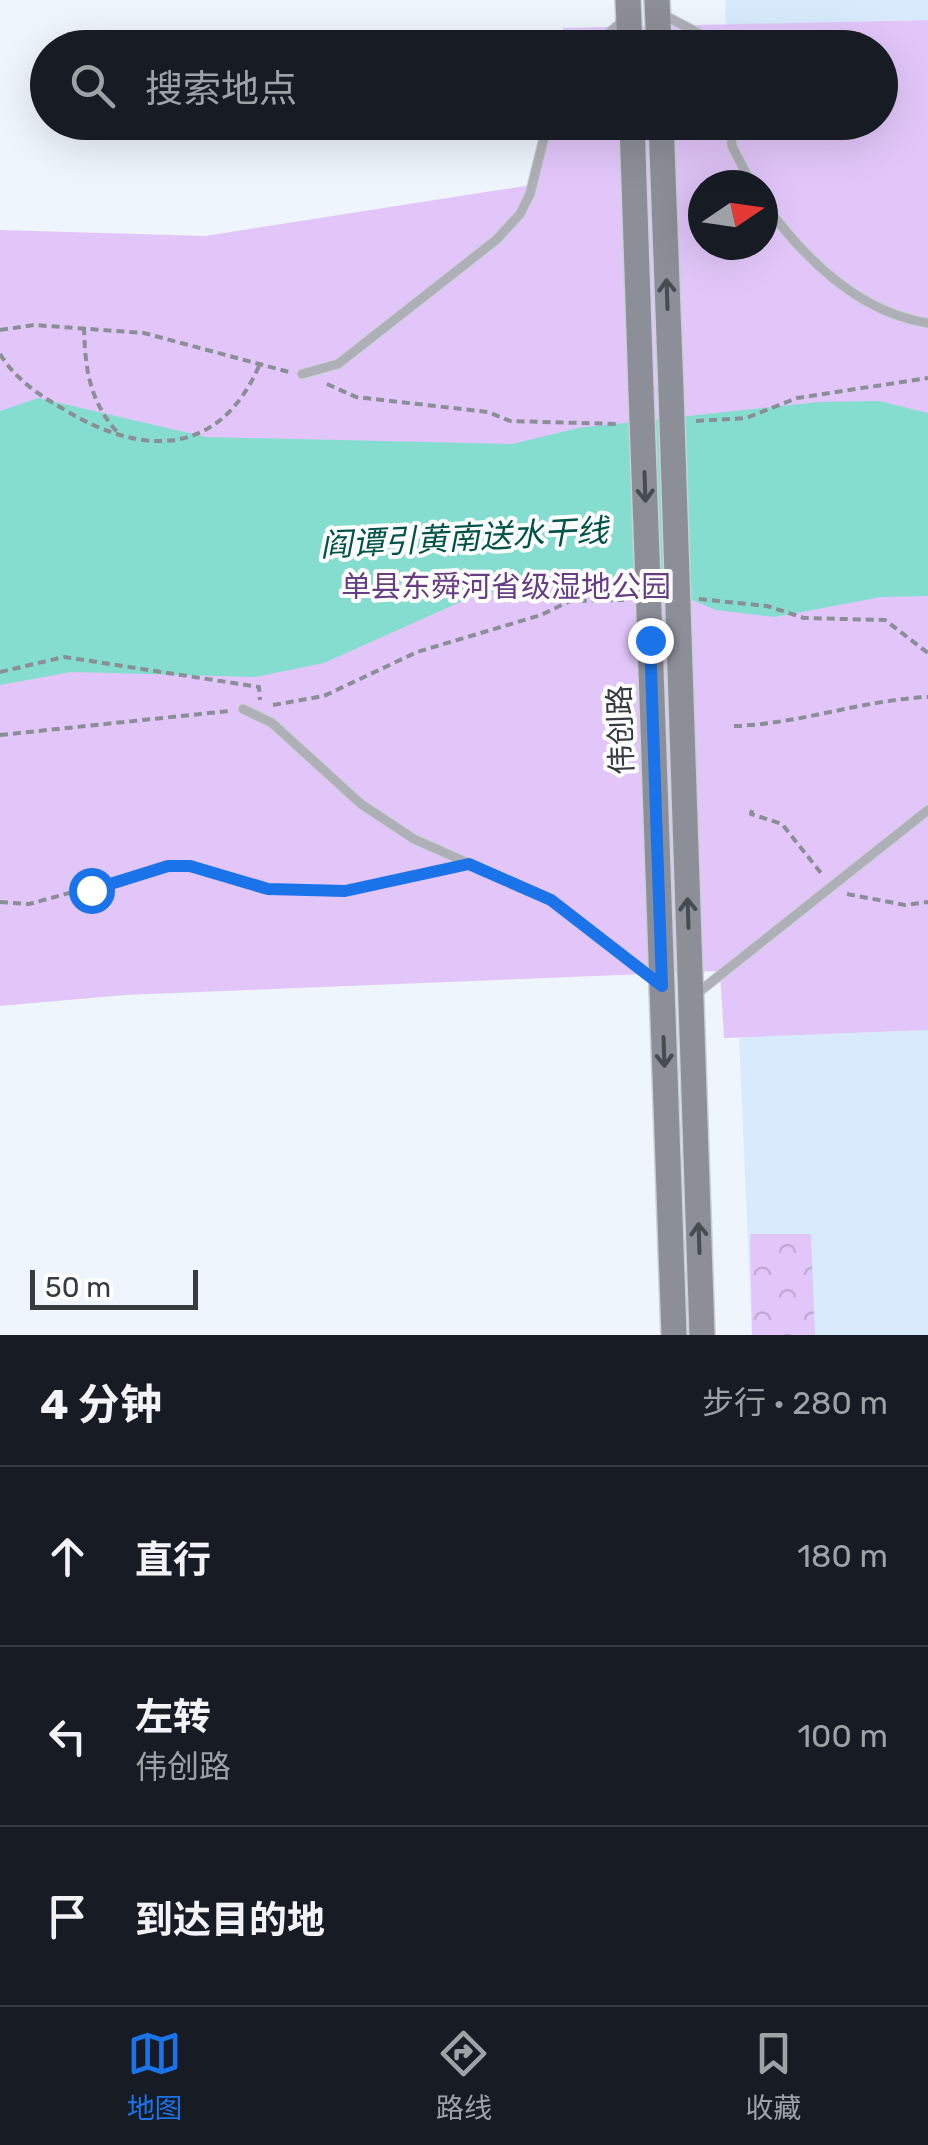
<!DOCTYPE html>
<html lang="zh">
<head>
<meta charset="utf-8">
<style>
  body { margin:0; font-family:Rubik,"Noto Sans SC",sans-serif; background:#20242c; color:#f1f3f6 }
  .compass { position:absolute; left:688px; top:170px; width:90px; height:90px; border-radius:50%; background:#171b24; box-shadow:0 10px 40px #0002; rotate:77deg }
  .scale { position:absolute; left:30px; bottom:25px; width:168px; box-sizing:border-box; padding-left:10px; border:5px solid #363b3f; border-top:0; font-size:28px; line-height:35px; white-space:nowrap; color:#363b3f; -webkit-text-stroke:8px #fff; paint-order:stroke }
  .stop { position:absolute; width:30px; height:30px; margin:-22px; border:8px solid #1a73e8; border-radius:50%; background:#fff }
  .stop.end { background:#1a73e8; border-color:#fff; box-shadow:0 2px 10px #0008 }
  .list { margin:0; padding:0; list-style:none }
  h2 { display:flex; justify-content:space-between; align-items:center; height:130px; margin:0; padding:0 40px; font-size:42px }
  h2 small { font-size:32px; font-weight:400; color:#9ea1a6 }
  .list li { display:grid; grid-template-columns:65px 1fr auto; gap:30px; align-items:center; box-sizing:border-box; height:180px; padding:0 40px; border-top:2px solid #363941 }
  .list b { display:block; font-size:38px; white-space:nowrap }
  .list p { margin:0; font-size:32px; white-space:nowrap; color:#9ea1a6 }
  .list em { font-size:32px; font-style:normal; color:#9ea1a6 }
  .icon { flex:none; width:55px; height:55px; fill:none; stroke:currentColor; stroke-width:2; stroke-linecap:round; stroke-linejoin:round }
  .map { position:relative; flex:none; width:928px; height:1335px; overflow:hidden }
  .search { position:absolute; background:#171b24; box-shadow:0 10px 40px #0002; left:30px; right:30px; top:30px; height:110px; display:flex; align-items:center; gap:25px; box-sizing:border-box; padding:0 35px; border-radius:55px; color:#9ea1a6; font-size:38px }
  .sheet { height:670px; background:#171b24 }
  nav { display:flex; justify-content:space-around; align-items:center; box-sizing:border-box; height:140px; border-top:2px solid #363941; background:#171b24; font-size:28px; color:#9ea1a6 }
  nav a { display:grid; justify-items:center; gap:5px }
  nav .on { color:#1a73e8 }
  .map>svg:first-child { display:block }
</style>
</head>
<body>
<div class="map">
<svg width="928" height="1335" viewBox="0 0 928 1335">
  <defs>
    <pattern id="forest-crowns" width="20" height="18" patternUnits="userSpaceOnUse" patternTransform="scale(2.5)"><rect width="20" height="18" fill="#e2c6fa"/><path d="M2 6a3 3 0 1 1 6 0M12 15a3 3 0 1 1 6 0" fill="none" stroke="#c2abd7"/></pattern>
  </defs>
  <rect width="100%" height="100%" fill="#eef5fd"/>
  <g fill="#d8ebfd">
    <polygon points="725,0 928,0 928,20 726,25"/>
    <polygon points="928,1030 928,1335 752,1335 739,1037"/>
  </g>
  <polygon fill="url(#forest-crowns)" points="750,1234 811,1234 815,1335 752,1335"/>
  <path fill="#e2c6fa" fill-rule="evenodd" d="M928,20V1030L724,1038L720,971L124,995L0,1006V230L205,236L538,184L549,123L880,122V48L560,47L563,28ZM703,185H763V245H703Z"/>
  <polygon fill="#85ddcf" points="38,398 206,437 512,444 578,428 818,402 879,401 928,413 928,596 881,597 775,617 716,610 639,578 478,594 324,663 255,677 71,672 0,685 0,411"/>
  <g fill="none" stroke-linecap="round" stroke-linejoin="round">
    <g stroke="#c9d0d7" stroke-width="11">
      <g id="lane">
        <polyline points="660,13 700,34 710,48"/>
        <polyline points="592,48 623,21"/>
        <polyline points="730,122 732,146 752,185"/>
        <path d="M763,202C803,257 859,313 928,323"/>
        <polyline points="302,374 338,364 496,240 520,214 530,194 548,122"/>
        <polyline points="243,709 272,723 361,804 414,839 551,900 656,981"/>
        <polyline points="695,995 928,810"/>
      </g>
    </g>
    <g stroke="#c9d0d7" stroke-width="28">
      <g id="secondary">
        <polyline points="628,0 630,48"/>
        <polyline points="657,0 659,48"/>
        <polyline points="632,122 641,390"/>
        <polyline points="661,122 671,391"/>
        <polyline points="679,638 702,1335"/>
        <polyline points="650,640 674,1335"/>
      </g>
    </g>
    <g stroke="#898f95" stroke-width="4" stroke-dasharray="8 5" stroke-linecap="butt">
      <path d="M84,327C85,368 89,400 117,432"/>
      <polyline points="0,330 34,325 144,333 289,372"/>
      <path d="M0,354C16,380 39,395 65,410C143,457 219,457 259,366"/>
      <polyline points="327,384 356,397 488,412 510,421 617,424"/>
      <polyline points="696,421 746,418 797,398 928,378"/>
      <polyline points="699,599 767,606 804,618 885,620 928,653"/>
      <polyline points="0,672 64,657 259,687 260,700"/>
      <polyline points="273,705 324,696 417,652 541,615 570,601 624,600"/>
      <path d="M734,726C800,724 862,700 928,697"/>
      <polyline points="0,735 229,711"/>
      <polyline points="752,810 751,814 782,824 821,873"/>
      <polyline points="847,894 905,905 928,902"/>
      <path d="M0,902L29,904L168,866C203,865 233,883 267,889C326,899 388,884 445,870"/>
    </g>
    <use href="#lane" stroke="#afb0b7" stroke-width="9"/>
    <use href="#secondary" stroke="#8d8f98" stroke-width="25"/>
    <g stroke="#c9d0d7" stroke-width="28" stroke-linecap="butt">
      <g id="secondary-bridge">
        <polyline points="641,390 650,640"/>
        <polyline points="671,391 679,638"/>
      </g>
    </g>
    <use href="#secondary-bridge" stroke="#8d8f98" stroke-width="25"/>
  </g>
  <defs><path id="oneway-shaft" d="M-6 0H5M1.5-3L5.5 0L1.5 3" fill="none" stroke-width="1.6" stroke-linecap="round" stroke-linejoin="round" transform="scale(2.5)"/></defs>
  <g stroke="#474c51">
    <use href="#oneway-shaft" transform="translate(667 294) rotate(-92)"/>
    <use href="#oneway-shaft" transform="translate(645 487) rotate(88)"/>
    <use href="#oneway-shaft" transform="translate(688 913) rotate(-92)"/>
    <use href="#oneway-shaft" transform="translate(664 1052) rotate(88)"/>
    <use href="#oneway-shaft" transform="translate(699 1238) rotate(-92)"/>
  </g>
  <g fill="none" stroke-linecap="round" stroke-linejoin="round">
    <polyline stroke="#1a73e8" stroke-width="12" points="91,890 168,866 190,866 268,889 345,891 469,864 551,900 662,986 650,640"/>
  </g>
  <g text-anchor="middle" stroke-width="8" stroke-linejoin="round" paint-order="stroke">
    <g font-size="30" fill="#673e84" stroke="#fff">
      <text x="506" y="597">单县东舜河省级湿地公园</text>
    </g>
    <g font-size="30" fill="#363b3f" stroke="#fff">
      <text transform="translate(621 730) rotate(-92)" y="10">伟创路</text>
    </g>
    <g font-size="32" font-style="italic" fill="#00534a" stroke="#fff">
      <text transform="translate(464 538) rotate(-3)" y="11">阎谭引黄南送水干线</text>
    </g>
  </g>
</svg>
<svg class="compass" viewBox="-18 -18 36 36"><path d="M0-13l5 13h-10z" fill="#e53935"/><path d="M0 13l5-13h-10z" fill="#9ea1a6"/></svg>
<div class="scale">50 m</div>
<div class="stop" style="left:91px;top:890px"></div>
<div class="stop end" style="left:650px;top:640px"></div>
<div class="search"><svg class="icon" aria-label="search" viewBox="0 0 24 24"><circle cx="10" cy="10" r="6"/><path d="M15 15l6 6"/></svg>搜索地点</div>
</div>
<section class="sheet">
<h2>4 分钟<small>步行 · 280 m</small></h2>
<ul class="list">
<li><svg class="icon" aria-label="ahead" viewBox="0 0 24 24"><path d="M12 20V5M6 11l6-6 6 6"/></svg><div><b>直行</b></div><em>180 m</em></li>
<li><svg class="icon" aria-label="left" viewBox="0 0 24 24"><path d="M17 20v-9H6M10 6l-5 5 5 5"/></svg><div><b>左转</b><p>伟创路</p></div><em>100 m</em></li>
<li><svg class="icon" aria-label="arrive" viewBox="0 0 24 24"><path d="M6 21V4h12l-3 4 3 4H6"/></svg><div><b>到达目的地</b></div></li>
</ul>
</section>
<nav>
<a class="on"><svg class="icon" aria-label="map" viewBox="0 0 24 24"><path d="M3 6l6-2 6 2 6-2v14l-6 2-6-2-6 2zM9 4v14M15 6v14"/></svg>地图</a>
<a><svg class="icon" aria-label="directions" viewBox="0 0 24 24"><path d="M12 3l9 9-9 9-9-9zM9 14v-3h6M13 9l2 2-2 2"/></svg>路线</a>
<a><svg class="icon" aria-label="saved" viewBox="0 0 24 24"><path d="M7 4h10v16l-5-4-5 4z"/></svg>收藏</a>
</nav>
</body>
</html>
